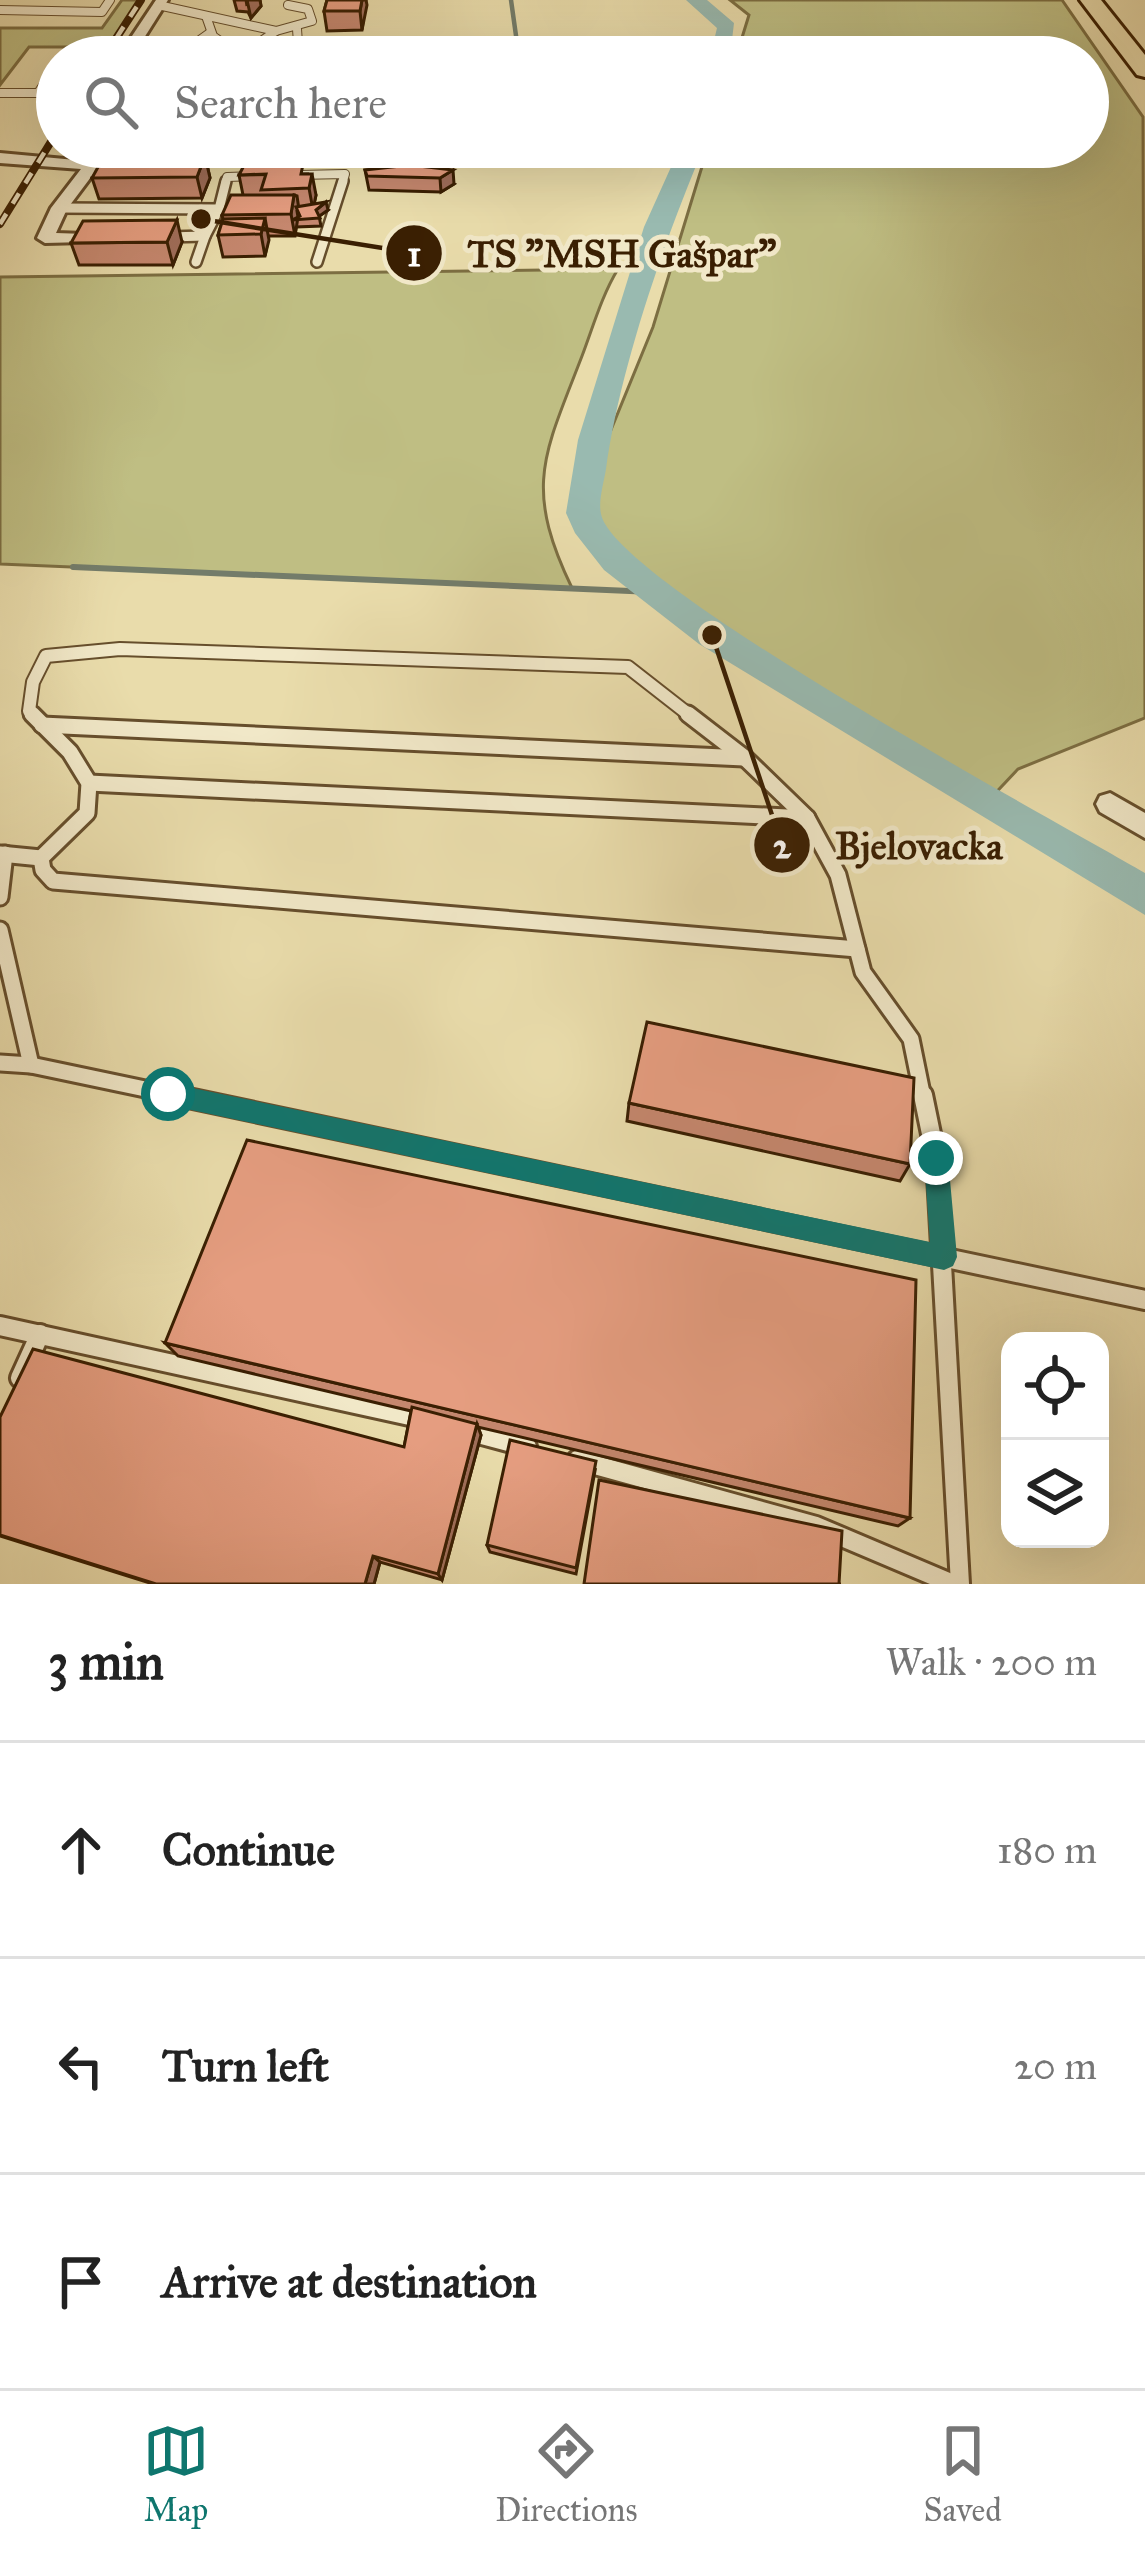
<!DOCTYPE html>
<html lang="en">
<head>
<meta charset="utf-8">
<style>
  body { margin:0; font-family:"IM FELL Great Primer",serif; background:#f2f2f2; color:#222 }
  .controls { position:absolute; right:36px; bottom:36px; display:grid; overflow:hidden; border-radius:24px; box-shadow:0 12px 48px #0002 }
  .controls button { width:108px; height:108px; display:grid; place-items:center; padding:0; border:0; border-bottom:3px solid #e0e0e0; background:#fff; color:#222; font:60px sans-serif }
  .stop { position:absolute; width:36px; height:36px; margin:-27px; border:9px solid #0f766e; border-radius:50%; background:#fff }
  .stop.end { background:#0f766e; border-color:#fff; box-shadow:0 3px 12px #0008 }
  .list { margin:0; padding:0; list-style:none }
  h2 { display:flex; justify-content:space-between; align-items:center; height:156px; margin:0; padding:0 48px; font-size:51px }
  h2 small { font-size:39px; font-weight:400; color:#767676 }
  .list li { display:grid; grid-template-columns:78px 1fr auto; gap:36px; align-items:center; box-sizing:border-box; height:216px; padding:0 48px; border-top:3px solid #e0e0e0 }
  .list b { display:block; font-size:45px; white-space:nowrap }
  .list em { font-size:39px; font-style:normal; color:#767676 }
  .icon { flex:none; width:66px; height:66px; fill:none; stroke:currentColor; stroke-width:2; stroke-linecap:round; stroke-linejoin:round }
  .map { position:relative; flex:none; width:1145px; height:1584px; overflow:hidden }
  .search { position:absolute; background:#fff; box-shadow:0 12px 48px #0002; left:36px; right:36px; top:36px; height:132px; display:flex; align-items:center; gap:30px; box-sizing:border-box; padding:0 42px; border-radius:66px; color:#767676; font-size:45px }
  .sheet { height:804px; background:#fff }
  nav { display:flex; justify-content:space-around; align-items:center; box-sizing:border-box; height:168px; border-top:3px solid #e0e0e0; background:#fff; font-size:33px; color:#767676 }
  nav a { display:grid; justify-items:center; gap:6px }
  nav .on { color:#0f766e }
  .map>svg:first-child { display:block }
</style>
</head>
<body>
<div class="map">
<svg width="1145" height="1584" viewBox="0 0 1145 1584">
  <rect width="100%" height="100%" fill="#e9dcab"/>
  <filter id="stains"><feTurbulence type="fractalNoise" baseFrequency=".00167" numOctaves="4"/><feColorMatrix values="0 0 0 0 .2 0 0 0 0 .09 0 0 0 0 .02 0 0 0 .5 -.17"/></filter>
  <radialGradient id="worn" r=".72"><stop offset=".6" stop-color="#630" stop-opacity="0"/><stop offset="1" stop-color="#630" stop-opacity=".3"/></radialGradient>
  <g fill="#bfbe83" stroke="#7c6e42" stroke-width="3">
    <polygon points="122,0 141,0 104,57 87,57 92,47 29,47 0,85 0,28 102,28"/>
    <polygon points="730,0 1062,0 1143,117 1145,718 1018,769 986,803 712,635 642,584 592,533 583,513 586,491 653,327 708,147 1088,147 1088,57 736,57 749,15"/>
    <path d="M618,269C602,295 593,327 582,356C544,455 523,486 572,588L0,564V277Z"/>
  </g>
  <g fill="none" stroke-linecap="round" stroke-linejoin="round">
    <g stroke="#737c6a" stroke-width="4.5">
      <polyline points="511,0 519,57"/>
      <polyline points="567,147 692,148"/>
      <polyline points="171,156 529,147"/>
    </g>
    <polyline stroke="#737c6a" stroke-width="6" points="73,567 653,592"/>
    <g fill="#99bab0" fill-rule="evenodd">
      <polygon points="686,0 707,0 734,23 730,57 710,57 717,28"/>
      <path d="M680,147H704C664,241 620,368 606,469C604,482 598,501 601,514C614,583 1063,825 1145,873V915L699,644L604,570L575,533L566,513L578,440L644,227Z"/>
    </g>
    <g stroke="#664e2c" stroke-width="10">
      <g id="service-far4">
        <polyline points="158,5 276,31 238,57"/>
        <polyline points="0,10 102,12 110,0"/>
        <polyline points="206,16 213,36 240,55"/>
        <polyline points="297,29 299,57"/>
        <polyline points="276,31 312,21 308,9 288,5"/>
        <polyline points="190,57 197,42 211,32"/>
        <polyline points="0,93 38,93 52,72"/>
        <polyline points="168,147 334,147"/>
        <polyline points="96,163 136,147"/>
        <polyline points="298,175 345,174 342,184"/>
        <polyline points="225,184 227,177 257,176"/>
      </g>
    </g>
    <g stroke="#664e2c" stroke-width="14">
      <g id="service-far3">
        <polyline points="59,208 219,209 226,181"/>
        <polyline points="168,237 205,236 219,209"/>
        <polyline points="196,262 205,236"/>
        <polyline points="317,262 343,181"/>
      </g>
    </g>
    <g stroke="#664e2c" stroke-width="16">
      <polyline id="service-far2" points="35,717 29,711 33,682 46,656 120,649 628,667 692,717"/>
    </g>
    <g stroke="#664e2c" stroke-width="21">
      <g id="service-far1">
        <polyline points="688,714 745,758 807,818 838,875 863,972 911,1039 923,1098"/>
        <polyline points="42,725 744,758"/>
        <polyline points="89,783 807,818"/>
        <polyline points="0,854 41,858 87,813 89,783 70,752 32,714"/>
        <polyline points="41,858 43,870 53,881 857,949"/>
        <polyline points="0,897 5,854"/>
        <polyline points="0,930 31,1065"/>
        <polyline points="0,1063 31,1065 188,1098"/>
      </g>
    </g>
    <g stroke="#664e2c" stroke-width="24">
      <g id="service">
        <polyline points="174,1095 1145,1300"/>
        <polyline points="923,1095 936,1158 960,1584"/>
        <polyline points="0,1326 428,1420"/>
        <polyline points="20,1378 40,1334"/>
        <polyline points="467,1431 527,1447"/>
        <polyline points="577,1460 816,1526 953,1584"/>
      </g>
    </g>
    <g stroke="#664e2c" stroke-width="6">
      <g id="minor">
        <polygon points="156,0 168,0 132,57 118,57"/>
        <polygon points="0,153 97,162 100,165 67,209 56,233 85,234 85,242 45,243 37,238 51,208 81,169 0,163"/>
        <polygon points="1110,793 1145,813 1145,838 1100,812 1096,804 1100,796"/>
      </g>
    </g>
    <g stroke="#3a1f02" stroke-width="6">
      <polygon id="primary" points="1080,0 1101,0 1145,55 1145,77 1137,75"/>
    </g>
    <use href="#service-far4" stroke="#f1e8c8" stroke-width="8"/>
    <use href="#service-far3" stroke="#f1e8c8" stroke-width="9"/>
    <use href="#service-far2" stroke="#f1e8c8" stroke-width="12"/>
    <use href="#service-far1" stroke="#f1e8c8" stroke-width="15"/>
    <use href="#service" stroke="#f1e8c8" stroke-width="18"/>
    <use href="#minor" fill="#f1e8c8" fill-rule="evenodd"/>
    <use href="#primary" fill="#e9dcab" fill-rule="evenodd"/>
    <g stroke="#3a1f02" stroke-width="8">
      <g id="rail">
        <polyline points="104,57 141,0"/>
        <polyline points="0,224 57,132"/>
      </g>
    </g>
    <use href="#rail" stroke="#f1e8c8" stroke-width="4.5" stroke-dasharray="12" stroke-linecap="butt"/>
  </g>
  <g fill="#c5876e" stroke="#3a1f02" stroke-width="3">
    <polygon points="234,0 246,0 247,6 246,0 260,0 261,6 251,18 248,12 237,11"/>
    <polygon points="327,0 366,0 362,30 327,31 324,11"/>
    <polygon points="205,156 210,178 202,198 99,199 92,178"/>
    <polygon points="410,165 454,184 441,192 369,190 365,170"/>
    <polygon points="308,174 316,195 314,204 328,210 319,216 321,226 296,227 295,236 269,236 265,256 223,257 218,235 223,219 222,215 243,195 239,175"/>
    <polygon points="182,242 173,265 79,265 71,243"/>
    <polygon points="629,1103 910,1164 900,1181 627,1121"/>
    <polygon points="165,1343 910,1518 898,1526 478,1427 481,1435 442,1580 380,1562 374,1584 153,1584 0,1536 0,1417 404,1447 411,1411 178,1356"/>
    <polygon points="595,1471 576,1574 490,1552 487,1545"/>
  </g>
  <g fill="#a06e5a" stroke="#3a1f02" stroke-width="3">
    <polygon points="247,0 260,0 261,6 251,18"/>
    <polygon points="362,0 366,0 367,5 362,30 360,11"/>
    <polygon points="205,156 210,178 202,198 197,177"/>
    <polygon points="453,170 454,184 441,192 440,178"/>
    <polygon points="312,174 316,195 313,210 309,188"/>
    <polygon points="294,195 297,196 299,210 297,211 298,217 295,236 291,214"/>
    <polygon points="326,202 328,210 318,217 316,210"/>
    <polygon points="265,218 269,240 265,256 261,234"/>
    <polygon points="177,220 182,242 173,265 167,242"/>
    <polygon points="477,1424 481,1435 442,1580 438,1574"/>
    <polygon points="373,1556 380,1562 374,1584 365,1584"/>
  </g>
  <g fill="#e59d80" stroke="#3a1f02" stroke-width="3">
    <polygon points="327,0 362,0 360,11 324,11"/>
    <polygon points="289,44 289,57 250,57 250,47"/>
    <polygon points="305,155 301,174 312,174 309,188 261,190 266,174 239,175 249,156"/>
    <polygon points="205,156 197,177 92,178 103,158"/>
    <polygon points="410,165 453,170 440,178 367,176 365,170"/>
    <polygon points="231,195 294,195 291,214 222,215"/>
    <polygon points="326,202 316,210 320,218 292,220 300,216 296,207"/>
    <polygon points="265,218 261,234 218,235 223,219"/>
    <polygon points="177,220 167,242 71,243 83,221"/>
    <polygon points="647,1022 914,1078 910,1164 629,1103"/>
    <polygon points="247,1140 916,1280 910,1518 165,1343"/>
    <polygon points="33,1349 404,1447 412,1407 477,1424 438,1574 373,1556 365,1584 156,1584 0,1535 0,1417"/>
    <polygon points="510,1440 596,1461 576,1568 487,1545"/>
    <polygon points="599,1480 842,1531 839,1584 841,1584 584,1584"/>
  </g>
  <polygon fill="#0f766e" points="168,1083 930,1242 924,1158 936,1146 948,1158 957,1257 953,1266 944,1270 168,1105 156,1094"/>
  <path fill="none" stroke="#3a1f02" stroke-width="4.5" d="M201 219L414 253M712 635L782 845"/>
  <g fill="#3a1f02" stroke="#f1e8c8" stroke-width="4.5">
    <circle cx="201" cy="219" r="12"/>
    <circle cx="712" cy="635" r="12"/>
    <circle cx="414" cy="253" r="30"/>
    <circle cx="782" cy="845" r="30"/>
  </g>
  <g font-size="36" text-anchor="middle" font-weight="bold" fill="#fff">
    <text x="414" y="266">1</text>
    <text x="782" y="858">2</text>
  </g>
  <g font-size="39" text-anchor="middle" font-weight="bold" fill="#3a1f02" stroke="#f1e8c8" stroke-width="10" stroke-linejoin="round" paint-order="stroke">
    <text x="622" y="267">TS "MSH Gašpar"</text>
    <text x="919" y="859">Bjelovacka</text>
  </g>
  <rect width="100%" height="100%" filter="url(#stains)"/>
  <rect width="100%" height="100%" fill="url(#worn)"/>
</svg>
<div class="controls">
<button><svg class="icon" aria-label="locate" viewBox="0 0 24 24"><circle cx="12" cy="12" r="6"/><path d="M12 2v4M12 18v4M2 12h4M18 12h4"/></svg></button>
<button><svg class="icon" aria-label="layers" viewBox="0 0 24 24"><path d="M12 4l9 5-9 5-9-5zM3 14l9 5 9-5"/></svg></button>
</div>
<div class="stop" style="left:168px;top:1094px"></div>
<div class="stop end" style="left:936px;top:1158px"></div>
<div class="search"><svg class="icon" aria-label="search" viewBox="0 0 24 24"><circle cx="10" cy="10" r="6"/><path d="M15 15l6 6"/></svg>Search here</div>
</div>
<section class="sheet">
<h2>3 min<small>Walk · 200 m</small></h2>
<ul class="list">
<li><svg class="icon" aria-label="ahead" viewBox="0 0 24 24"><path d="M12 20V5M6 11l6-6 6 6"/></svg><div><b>Continue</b></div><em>180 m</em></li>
<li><svg class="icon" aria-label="left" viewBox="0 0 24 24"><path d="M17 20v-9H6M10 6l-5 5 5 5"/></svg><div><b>Turn left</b></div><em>20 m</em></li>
<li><svg class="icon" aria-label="arrive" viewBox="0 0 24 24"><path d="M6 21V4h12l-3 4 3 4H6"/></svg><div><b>Arrive at destination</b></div></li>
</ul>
</section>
<nav>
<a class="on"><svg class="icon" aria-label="map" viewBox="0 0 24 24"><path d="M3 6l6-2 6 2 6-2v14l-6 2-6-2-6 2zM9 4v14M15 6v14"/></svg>Map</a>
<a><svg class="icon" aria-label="directions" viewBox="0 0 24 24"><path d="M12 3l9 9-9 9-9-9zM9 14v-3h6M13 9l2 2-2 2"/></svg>Directions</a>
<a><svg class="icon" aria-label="saved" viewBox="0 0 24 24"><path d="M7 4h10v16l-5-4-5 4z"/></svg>Saved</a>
</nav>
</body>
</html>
